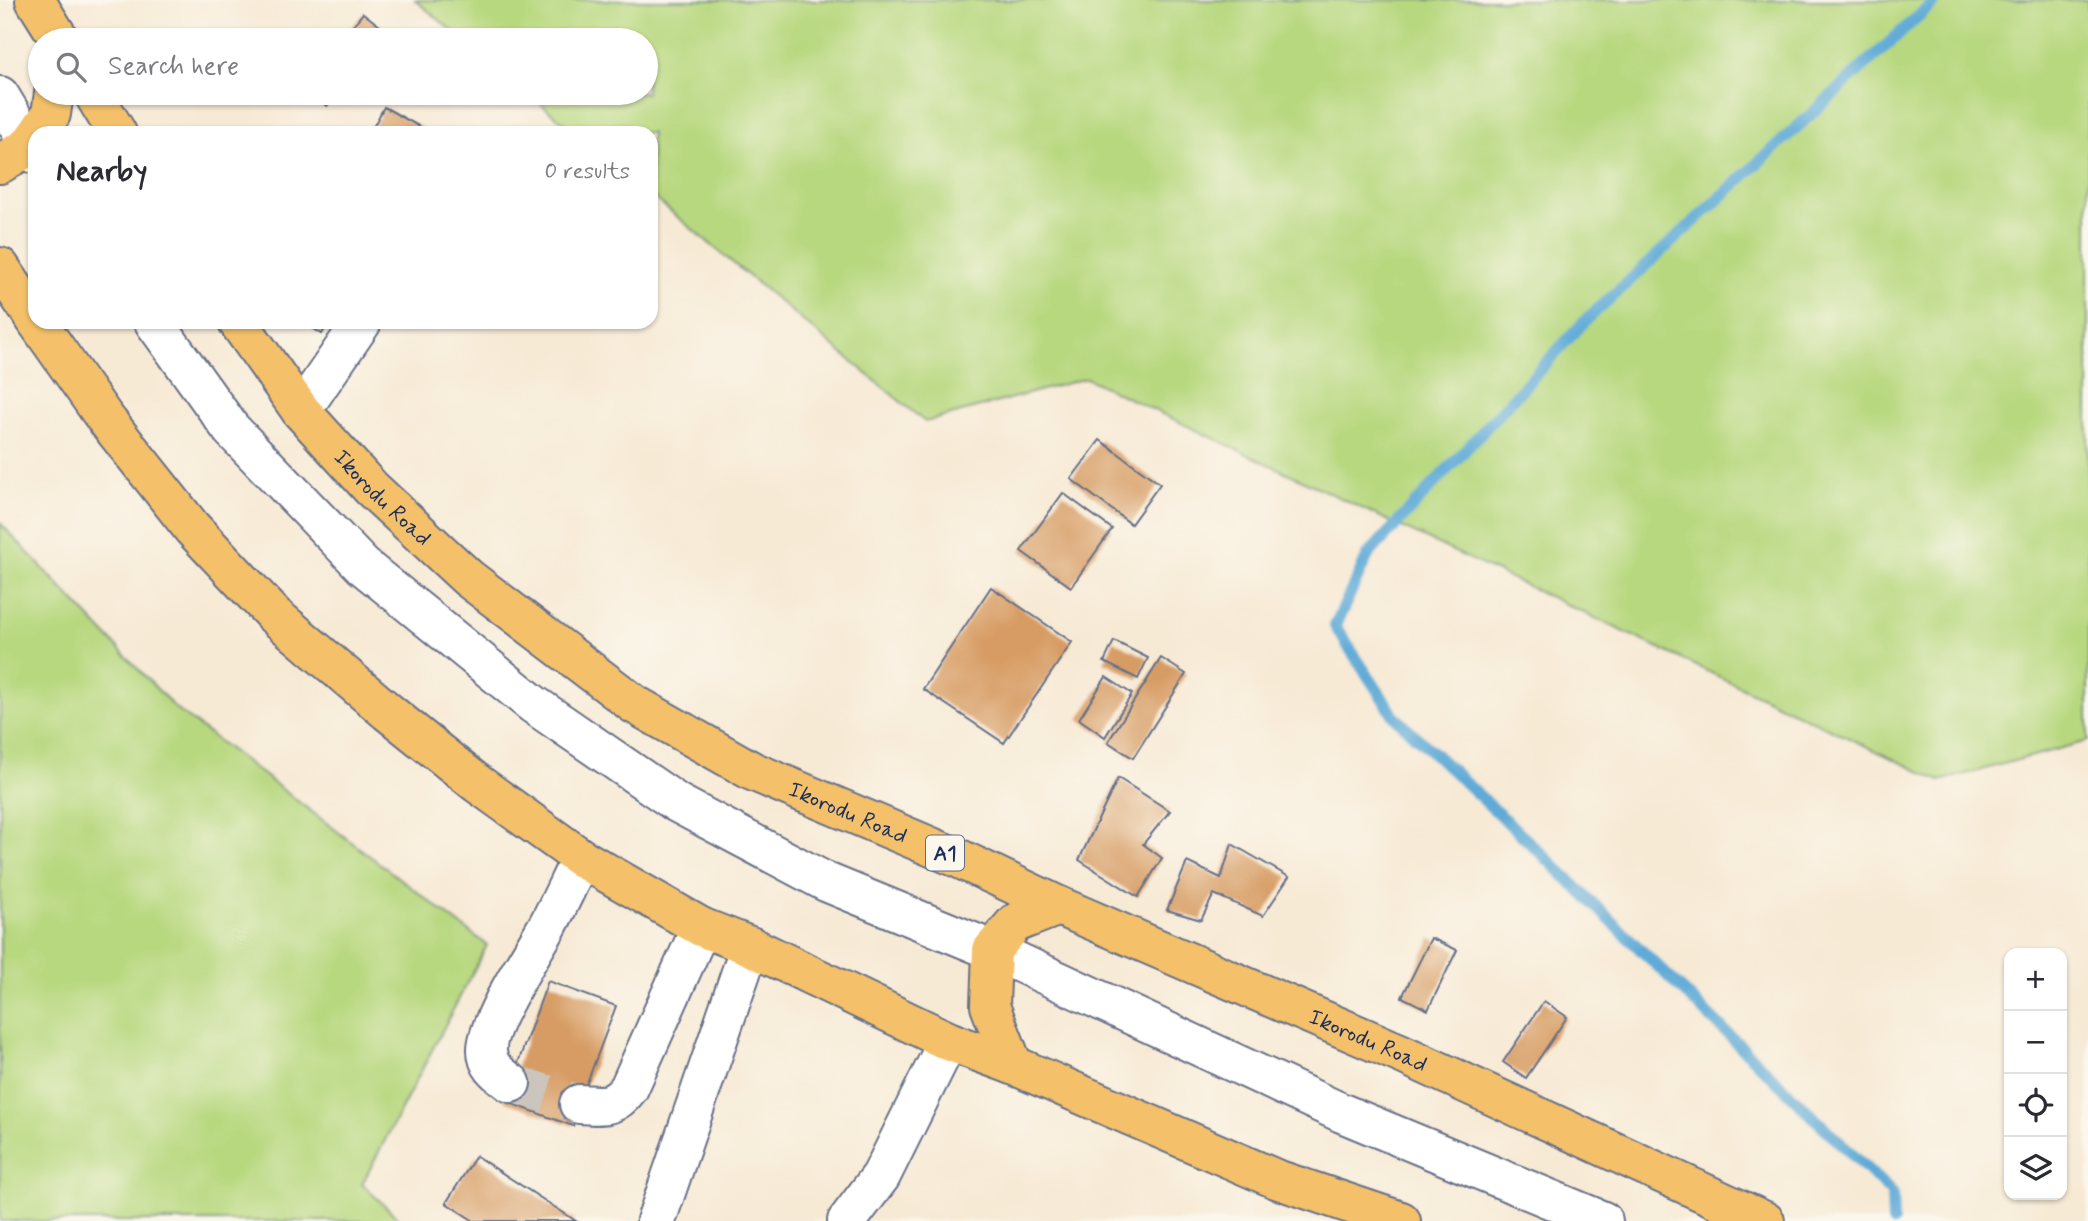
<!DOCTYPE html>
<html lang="en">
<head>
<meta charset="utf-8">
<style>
  body { margin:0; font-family:Mynerve,sans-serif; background:#f2f2f3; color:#2b2b33 }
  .controls { position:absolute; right:21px; bottom:21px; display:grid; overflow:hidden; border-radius:14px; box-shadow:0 2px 5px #0004 }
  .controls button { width:63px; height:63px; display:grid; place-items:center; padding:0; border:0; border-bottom:2px solid #e1e1e2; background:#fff; color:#2b2b33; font:35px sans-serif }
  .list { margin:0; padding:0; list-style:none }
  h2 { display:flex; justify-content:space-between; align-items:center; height:91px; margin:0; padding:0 28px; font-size:30px }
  h2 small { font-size:23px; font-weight:400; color:#7c7c81 }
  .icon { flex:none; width:38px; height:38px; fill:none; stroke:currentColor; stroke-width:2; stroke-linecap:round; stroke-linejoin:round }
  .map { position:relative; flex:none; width:2088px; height:1221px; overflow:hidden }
  .search { position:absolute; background:#fff; box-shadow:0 2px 5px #0004; left:28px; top:28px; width:630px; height:77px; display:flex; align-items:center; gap:18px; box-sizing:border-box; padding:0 24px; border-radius:38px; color:#7c7c81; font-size:26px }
  .panel { position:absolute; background:#fff; box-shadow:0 2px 5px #0004; left:28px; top:126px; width:630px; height:203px; border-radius:21px }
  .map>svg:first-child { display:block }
</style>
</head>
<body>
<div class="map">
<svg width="2088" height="1221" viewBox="0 0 2088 1221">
  <rect width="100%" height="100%" fill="#fbf7ec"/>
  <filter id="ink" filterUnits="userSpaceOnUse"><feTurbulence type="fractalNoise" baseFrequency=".0143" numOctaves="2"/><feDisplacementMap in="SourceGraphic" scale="14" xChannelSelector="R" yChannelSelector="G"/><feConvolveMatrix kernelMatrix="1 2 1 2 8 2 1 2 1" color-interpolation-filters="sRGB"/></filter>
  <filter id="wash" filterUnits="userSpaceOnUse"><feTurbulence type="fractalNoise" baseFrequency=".00686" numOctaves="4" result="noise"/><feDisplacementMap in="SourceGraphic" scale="28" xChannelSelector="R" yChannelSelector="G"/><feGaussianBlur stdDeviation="1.57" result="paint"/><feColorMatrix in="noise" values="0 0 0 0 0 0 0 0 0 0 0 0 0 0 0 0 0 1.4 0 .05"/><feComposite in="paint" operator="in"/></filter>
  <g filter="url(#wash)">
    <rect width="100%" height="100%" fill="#f7ead5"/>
    <g fill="#b8d87f" stroke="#6a846e" stroke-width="2">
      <polygon points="415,0 2088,0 2088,741 1940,781 1086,378 925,422 651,195 651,133 576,133 528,93 646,93 646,40 464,40"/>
      <polygon points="0,523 175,708 487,945 362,1184 401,1221 0,1221"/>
    </g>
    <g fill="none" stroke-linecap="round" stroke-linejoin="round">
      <polyline stroke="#5eaad7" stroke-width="12" points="1893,1221 1892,1193 1546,858 1395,717 1335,626 1368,555 1583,323 1936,0"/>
    </g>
    <g id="blocks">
      <g fill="#d79c64">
        <polygon points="363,13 398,40 342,40"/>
        <polygon points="311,93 338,93 327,106"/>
        <polygon points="384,107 431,133 370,133"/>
        <polygon points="303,322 329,322 322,334"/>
        <polygon points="1100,440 1160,484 1131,524 1071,479"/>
        <polygon points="1063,493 1112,529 1071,587 1021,551"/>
        <polygon points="991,587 1072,642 1004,743 923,689"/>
        <polygon points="1114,641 1148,658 1138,679 1104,662"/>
        <polygon points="1161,658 1186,674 1133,758 1108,742"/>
        <polygon points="1106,677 1132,694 1105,737 1079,719"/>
        <polygon points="1118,778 1170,811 1143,844 1162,858 1138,897 1079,860"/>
        <polygon points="1232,844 1289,877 1263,916 1214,894 1201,920 1167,910 1187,862 1221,878"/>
        <polygon points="1431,938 1457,950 1428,1010 1402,997"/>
        <polygon points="548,981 616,1006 579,1104 573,1126 504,1101"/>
        <polygon points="1544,1001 1567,1017 1526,1078 1503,1062"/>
        <polygon points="476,1156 576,1221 474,1221 446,1203"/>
      </g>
    </g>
  </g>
  <g filter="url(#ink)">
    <use href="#blocks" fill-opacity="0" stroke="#687088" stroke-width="2"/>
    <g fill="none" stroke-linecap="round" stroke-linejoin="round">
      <polyline stroke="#cbc5bd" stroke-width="38" stroke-dasharray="38 19" stroke-linecap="butt" points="511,1083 579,1104"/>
      <g stroke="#687088" stroke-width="42">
        <g id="minor">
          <polyline points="0,96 35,154"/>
          <polyline points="154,322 231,429 363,566 533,704 677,803 826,882 992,950 1342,1113 1603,1221"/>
          <polyline points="301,411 362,322"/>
          <path d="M511,1083C499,1074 487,1067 487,1050C486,1023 533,952 548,925C560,903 570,880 581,858"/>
          <path d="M579,1104C603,1105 613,1109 629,1088L701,927"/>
          <polyline points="656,1221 750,946"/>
          <polyline points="847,1221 881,1176 948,1041"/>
        </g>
      </g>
      <g stroke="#687088" stroke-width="42">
        <g id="highway">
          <polyline points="35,0 60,40"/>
          <polyline points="93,93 117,133"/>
          <polyline points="38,133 51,114 54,93"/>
          <polyline points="0,164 29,146 35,137"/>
          <polyline points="0,267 35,319"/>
          <polyline points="37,322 104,417 192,528 274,615 388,712 478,784 581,858 701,927 750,946 948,1041 1013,1065 1276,1179 1401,1221"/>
          <path id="s1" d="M238,322L301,411L371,488L468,578L634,704L752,771L960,859L1059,906L1402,1054L1765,1221"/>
          <polyline points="1013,1065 990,1006 992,950 1015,923 1059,906"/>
        </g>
      </g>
      <use href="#minor" stroke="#fff" stroke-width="38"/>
      <use href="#highway" stroke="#f4c16a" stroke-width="38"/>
    </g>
  </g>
  <g text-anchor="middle" stroke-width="6" stroke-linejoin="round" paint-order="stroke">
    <rect fill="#fbf7ec" stroke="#5e6b89" stroke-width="2" x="926" y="835.5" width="38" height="35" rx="5"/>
    <g font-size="21" font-weight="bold" fill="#1b2f5e">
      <text x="945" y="860">A1</text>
    </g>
    <g font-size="23" fill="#1b2f5e" stroke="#fbf7ec">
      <text dy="8" stroke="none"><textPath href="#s1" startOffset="228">Ikorodu Road</textPath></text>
      <text dy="8" stroke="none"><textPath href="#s1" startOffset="794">Ikorodu Road</textPath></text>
      <text dy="8" stroke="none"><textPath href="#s1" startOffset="1362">Ikorodu Road</textPath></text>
    </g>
  </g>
</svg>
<div class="controls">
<button>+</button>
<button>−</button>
<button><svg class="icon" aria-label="locate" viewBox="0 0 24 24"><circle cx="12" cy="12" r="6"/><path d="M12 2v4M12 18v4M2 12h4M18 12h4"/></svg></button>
<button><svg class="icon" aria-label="layers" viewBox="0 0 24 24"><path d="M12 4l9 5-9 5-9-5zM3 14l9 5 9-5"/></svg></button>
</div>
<div class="search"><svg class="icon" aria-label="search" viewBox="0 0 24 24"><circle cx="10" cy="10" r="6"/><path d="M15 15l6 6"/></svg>Search here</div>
<section class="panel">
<h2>Nearby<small>0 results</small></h2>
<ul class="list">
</ul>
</section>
</div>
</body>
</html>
